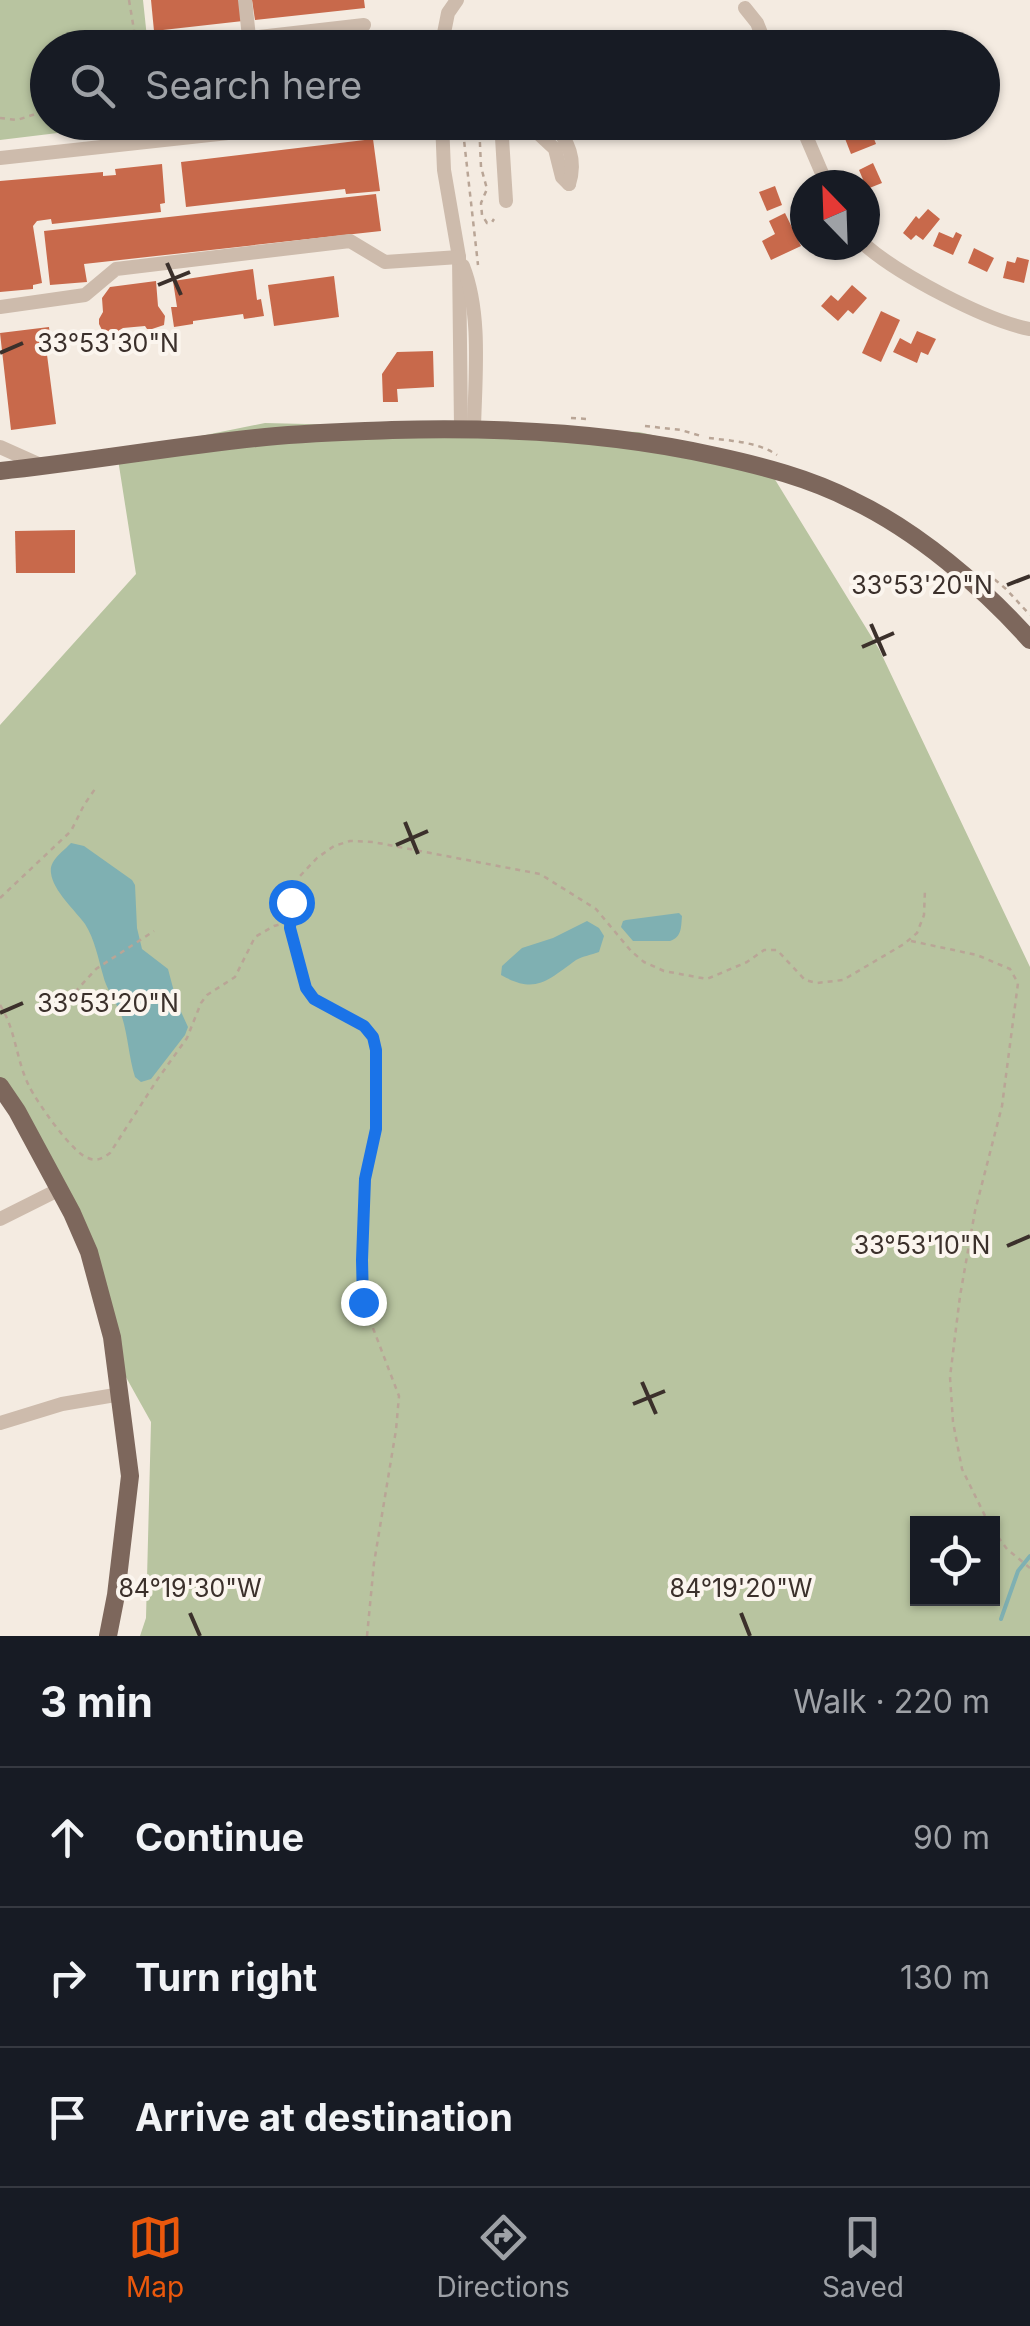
<!DOCTYPE html>
<html lang="en">
<head>
<meta charset="utf-8">
<style>
  body { margin:0; font-family:Inter,sans-serif; background:#20242c; color:#f1f3f6 }
  .controls { position:absolute; right:30px; bottom:30px; display:grid; overflow:hidden; border-radius:0px; box-shadow:0 2px 8px #0004 }
  .controls button { width:90px; height:90px; display:grid; place-items:center; padding:0; border:0; border-bottom:2px solid #363941; background:#171b24; color:#f1f3f6; font:50px sans-serif }
  .compass { position:absolute; left:790px; top:170px; width:90px; height:90px; border-radius:50%; background:#171b24; box-shadow:0 2px 8px #0004; rotate:337deg }
  .stop { position:absolute; width:30px; height:30px; margin:-22px; border:8px solid #1a73e8; border-radius:50%; background:#fff }
  .stop.end { background:#1a73e8; border-color:#fff; box-shadow:0 2px 10px #0008 }
  .list { margin:0; padding:0; list-style:none }
  h2 { display:flex; justify-content:space-between; align-items:center; height:130px; margin:0; padding:0 40px; font-size:42px }
  h2 small { font-size:32px; font-weight:400; color:#9ea1a6 }
  .list li { display:grid; grid-template-columns:65px 1fr auto; gap:30px; align-items:center; box-sizing:border-box; height:140px; padding:0 40px; border-top:2px solid #363941 }
  .list b { display:block; font-size:38px; white-space:nowrap }
  .list em { font-size:32px; font-style:normal; color:#9ea1a6 }
  .icon { flex:none; width:55px; height:55px; fill:none; stroke:currentColor; stroke-width:2; stroke-linecap:round; stroke-linejoin:round }
  .map { position:relative; flex:none; width:1030px; height:1636px; overflow:hidden }
  .search { position:absolute; background:#171b24; box-shadow:0 2px 8px #0004; left:30px; right:30px; top:30px; height:110px; display:flex; align-items:center; gap:25px; box-sizing:border-box; padding:0 35px; border-radius:55px; color:#9ea1a6; font-size:38px }
  .sheet { height:550px; background:#171b24 }
  nav { display:flex; justify-content:space-around; align-items:center; box-sizing:border-box; height:140px; border-top:2px solid #363941; background:#171b24; font-size:28px; color:#9ea1a6 }
  nav a { display:grid; justify-items:center; gap:5px }
  nav .on { color:#ea580c }
  .map>svg:first-child { display:block }
</style>
</head>
<body>
<div class="map">
<svg width="1030" height="1636" viewBox="0 0 1030 1636">
  <rect width="100%" height="100%" fill="#f4ebe1"/>
  <g fill="#b8c4a0" fill-rule="evenodd">
    <polygon points="0,0 143,0 148,47 48,48 48,122 140,123 0,140"/>
    <path d="M265,423L639,432L763,460L879,649L1030,967V1636H140L146,1618L151,1422L122,1370L104,1279L0,1090V725L136,574L117,453ZM918,1524H992V1598H918Z"/>
  </g>
  <g fill="#7fb0b2">
    <path d="M71,843L84,846L132,880L135,885L137,928L142,949L168,969L177,1003L188,1027L185,1035L151,1079L141,1082L135,1077C129,1058 128,1036 122,1017C117,1003 106,989 103,975C98,958 95,940 85,924C75,910 53,891 51,873C49,860 63,852 71,843Z"/>
    <path d="M679,913L682,916C681,927 682,937 670,941H633L621,927L623,921L626,920Z"/>
    <path d="M587,921L599,928L604,936L599,952C591,955 583,956 576,960C548,980 536,995 501,975L502,966L522,948L553,938Z"/>
  </g>
  <g fill="none" stroke-linecap="round" stroke-linejoin="round">
    <polyline stroke="#7fb0b2" stroke-width="4" points="1001,1619 1018,1571 1030,1556"/>
  </g>
  <g fill="#c8694b">
    <polygon points="151,0 241,0 243,21 154,31"/>
    <polygon points="252,0 364,0 365,8 255,20"/>
    <polygon points="869,126 876,144 851,154 844,136"/>
    <polygon points="373,139 380,191 346,194 345,189 186,207 181,162"/>
    <polygon points="873,163 882,183 867,189 859,170"/>
    <polygon points="162,164 165,203 160,204 161,212 52,224 51,219 37,221 33,226 42,283 33,285 33,289 0,292 0,181 103,172 103,176 116,175 115,169"/>
    <polygon points="775,186 782,205 767,211 759,192"/>
    <polygon points="376,194 381,231 84,264 87,282 50,285 44,231"/>
    <polygon points="928,209 940,219 923,240 916,235 911,240 903,233 916,216 919,219"/>
    <polygon points="785,213 801,246 771,260 762,241 775,234 769,221"/>
    <polygon points="939,232 953,238 956,232 962,235 953,255 933,246"/>
    <polygon points="974,248 994,258 987,272 968,263"/>
    <polygon points="1017,257 1029,260 1024,283 1003,278 1007,261 1015,263"/>
    <polygon points="253,269 257,300 261,299 264,316 244,319 243,314 193,321 193,324 174,327 171,307 177,307 173,281"/>
    <polygon points="334,276 339,317 274,326 268,285"/>
    <polygon points="156,281 158,306 165,316 164,325 152,329 147,329 145,326 123,328 113,334 102,330 99,324 99,319 103,312 102,298 110,287"/>
    <polygon points="852,285 867,298 853,314 848,310 838,321 821,306 831,295 838,301"/>
    <polygon points="881,311 900,320 881,362 862,353"/>
    <polygon points="49,327 51,346 46,347 56,424 11,430 0,333"/>
    <polygon points="917,331 936,339 928,355 921,352 917,363 893,352 900,338 911,344"/>
    <polygon points="433,351 434,387 397,389 398,402 383,402 382,374 397,352"/>
    <polygon points="75,530 75,573 16,573 15,531"/>
  </g>
  <g fill="none" stroke-linecap="round" stroke-linejoin="round">
    <g stroke="#b9a596" stroke-width="2.5" stroke-dasharray="5 5" stroke-linecap="butt">
      <polyline points="129,0 135,36 133,48"/>
      <polyline points="0,118 17,120 48,110"/>
      <polyline points="462,122 478,265"/>
      <polyline points="479,122 481,167 487,189 481,203 482,215 487,223 492,222 494,219"/>
      <polyline points="571,418 588,419"/>
      <polyline points="645,426 681,430 701,436"/>
      <path d="M709,438C732,441 758,442 777,455"/>
      <polyline points="987,573 1006,589 1030,615"/>
      <polyline points="0,898 71,831 84,805 95,789"/>
      <polyline points="911,941 977,955 1010,969 1018,983 1002,1106 975,1211 960,1296 950,1377 953,1422 962,1469 989,1524"/>
      <polyline points="75,992 96,969 154,931"/>
      <path d="M0,1005C16,1030 16,1060 29,1086C37,1102 72,1153 88,1158C97,1162 103,1158 110,1153L157,1080L187,1038L201,1003L207,995L235,977L255,937L274,926L289,922"/>
      <polyline points="992,1529 1007,1549 1030,1568"/>
      <polyline points="367,1636 374,1563 396,1430 399,1396 363,1302 362,1260 365,1179 376,1129 376,1050 373,1037 364,1026 314,999 306,988 290,929 291,902 300,876 317,858 334,846 350,841 373,842 540,874 596,909 631,951 644,962 664,971 707,979 747,962 764,950 777,950 805,980 817,983 843,980 904,944 917,933 924,915 925,889"/>
    </g>
    <g stroke="#cdbbac" stroke-width="14">
      <polyline points="245,0 249,37"/>
      <polyline points="745,8 757,23 767,48"/>
      <polyline points="162,48 364,25"/>
      <polyline points="441,48 448,13 457,0"/>
      <polyline points="442,122 444,170 459,257 461,428"/>
      <polyline points="501,122 506,201"/>
      <polyline points="526,122 555,149 562,177 569,184"/>
      <path d="M553,122C568,142 577,159 569,184"/>
      <polyline points="800,122 827,185"/>
      <polyline points="0,158 330,122"/>
      <path d="M865,245C898,274 986,321 1030,329"/>
      <path d="M463,266C482,314 475,378 474,429"/>
      <polyline points="0,307 85,295 116,269 350,241 385,262 459,257"/>
      <polyline points="0,447 38,464"/>
      <polyline points="0,1219 60,1189"/>
      <polyline points="0,1423 62,1404 121,1394"/>
    </g>
    <g stroke="#7d675c" stroke-width="18">
      <path d="M0,471C85,462 170,447 256,438C301,433 346,432 392,430C500,427 610,432 716,456C762,466 809,478 852,500C917,531 983,587 1030,640"/>
      <polyline points="0,1086 17,1111 72,1213 89,1252 112,1337 130,1476 116,1595 108,1636"/>
    </g>
  </g>
  <g fill="none" stroke-linecap="round" stroke-linejoin="round">
    <polyline stroke="#1a73e8" stroke-width="12" points="291,902 290,928 306,988 314,999 364,1026 373,1037 376,1050 376,1129 365,1179 362,1260 363,1302"/>
  </g>
  <path fill="none" stroke="#3b302b" stroke-width="4" d="M167,263L181,295M158,285L190,272M0,353L23,343M1007,585L1030,576M871,624L885,656M862,647L894,633M405,822L418,854M396,845L428,831M0,1013L23,1003M1007,1246L1030,1236M642,1382L656,1414M633,1404L665,1391M190,1613L200,1636M741,1613L750,1636"/>
  <g font-size="25" text-anchor="middle" fill="#3b302b" stroke="#fbf5ee" stroke-width="8" stroke-linejoin="round" paint-order="stroke">
    <text x="108" y="352">33°53'30"N</text>
    <text x="922" y="594">33°53'20"N</text>
    <text x="108" y="1012">33°53'20"N</text>
    <text x="922" y="1254">33°53'10"N</text>
    <text x="190" y="1597">84°19'30"W</text>
    <text x="741" y="1597">84°19'20"W</text>
  </g>
</svg>
<div class="controls">
<button><svg class="icon" aria-label="locate" viewBox="0 0 24 24"><circle cx="12" cy="12" r="6"/><path d="M12 2v4M12 18v4M2 12h4M18 12h4"/></svg></button>
</div>
<svg class="compass" viewBox="-18 -18 36 36"><path d="M0-13l5 13h-10z" fill="#e53935"/><path d="M0 13l5-13h-10z" fill="#9ea1a6"/></svg>
<div class="stop" style="left:291px;top:902px"></div>
<div class="stop end" style="left:363px;top:1302px"></div>
<div class="search"><svg class="icon" aria-label="search" viewBox="0 0 24 24"><circle cx="10" cy="10" r="6"/><path d="M15 15l6 6"/></svg>Search here</div>
</div>
<section class="sheet">
<h2>3 min<small>Walk · 220 m</small></h2>
<ul class="list">
<li><svg class="icon" aria-label="ahead" viewBox="0 0 24 24"><path d="M12 20V5M6 11l6-6 6 6"/></svg><div><b>Continue</b></div><em>90 m</em></li>
<li><svg class="icon" aria-label="right" viewBox="0 0 24 24"><path d="M7 20v-9h11M14 6l5 5-5 5"/></svg><div><b>Turn right</b></div><em>130 m</em></li>
<li><svg class="icon" aria-label="arrive" viewBox="0 0 24 24"><path d="M6 21V4h12l-3 4 3 4H6"/></svg><div><b>Arrive at destination</b></div></li>
</ul>
</section>
<nav>
<a class="on"><svg class="icon" aria-label="map" viewBox="0 0 24 24"><path d="M3 6l6-2 6 2 6-2v14l-6 2-6-2-6 2zM9 4v14M15 6v14"/></svg>Map</a>
<a><svg class="icon" aria-label="directions" viewBox="0 0 24 24"><path d="M12 3l9 9-9 9-9-9zM9 14v-3h6M13 9l2 2-2 2"/></svg>Directions</a>
<a><svg class="icon" aria-label="saved" viewBox="0 0 24 24"><path d="M7 4h10v16l-5-4-5 4z"/></svg>Saved</a>
</nav>
</body>
</html>
